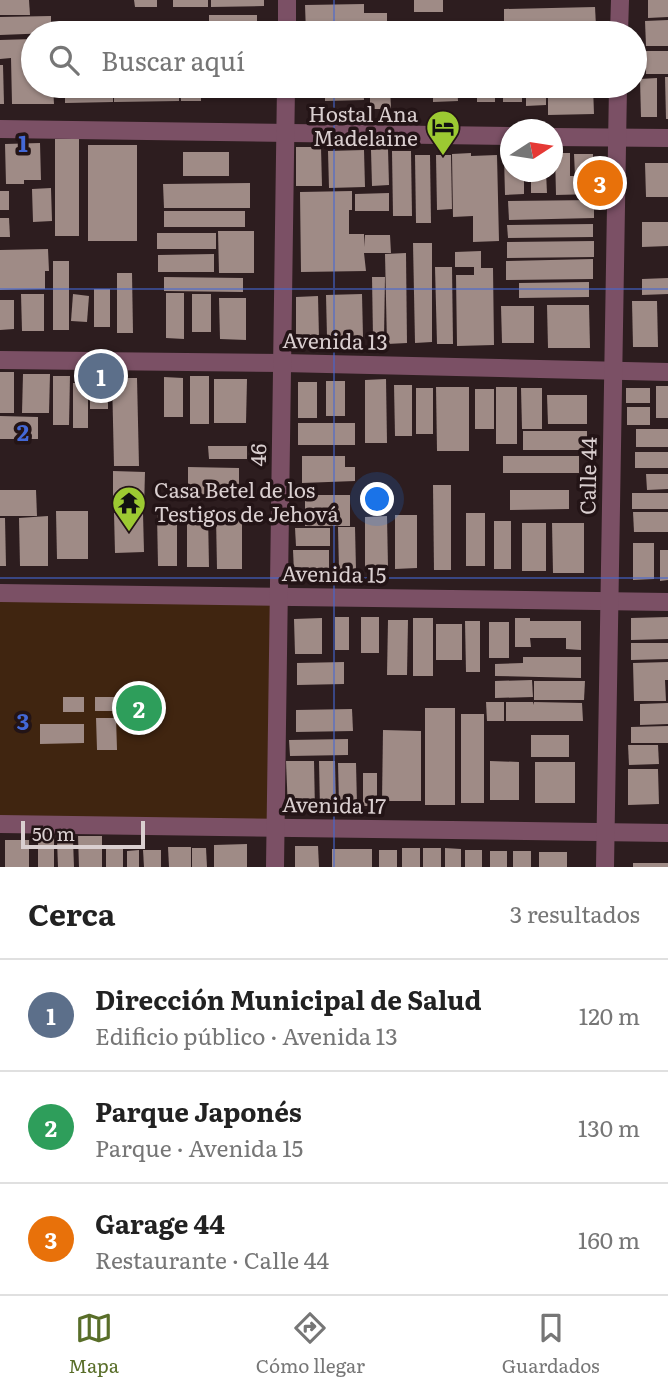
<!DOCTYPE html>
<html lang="es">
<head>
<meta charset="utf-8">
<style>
  body { margin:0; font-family:Literata,serif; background:#f2f2f2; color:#222 }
  .compass { position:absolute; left:500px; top:119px; width:63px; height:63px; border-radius:50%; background:#fff; box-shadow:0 2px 5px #0004; rotate:78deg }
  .scale { position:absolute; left:21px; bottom:18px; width:124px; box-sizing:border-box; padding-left:7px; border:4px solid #dacfd0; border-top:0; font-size:19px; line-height:24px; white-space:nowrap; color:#dacfd0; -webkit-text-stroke:5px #231416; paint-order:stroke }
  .you { position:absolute; left:378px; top:500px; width:24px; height:24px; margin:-18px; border:5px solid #fff; border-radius:50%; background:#1a73e8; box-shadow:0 0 0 10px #1a73e833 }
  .badge { display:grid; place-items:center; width:46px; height:46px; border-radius:50%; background:#596e29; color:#fff; font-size:23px; font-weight:700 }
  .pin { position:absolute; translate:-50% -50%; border:4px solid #fff; box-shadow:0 2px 7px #0006 }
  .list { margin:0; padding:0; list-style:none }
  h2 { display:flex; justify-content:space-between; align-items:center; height:91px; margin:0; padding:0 28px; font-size:30px }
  h2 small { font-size:23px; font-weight:400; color:#767676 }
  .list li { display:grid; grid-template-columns:46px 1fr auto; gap:21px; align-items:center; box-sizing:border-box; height:112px; padding:0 28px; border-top:2px solid #e0e0e0 }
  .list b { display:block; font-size:26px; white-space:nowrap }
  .list p { margin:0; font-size:23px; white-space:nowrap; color:#767676 }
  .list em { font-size:23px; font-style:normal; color:#767676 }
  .icon { flex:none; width:38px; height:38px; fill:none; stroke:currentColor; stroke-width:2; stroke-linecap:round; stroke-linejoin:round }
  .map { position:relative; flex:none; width:668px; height:867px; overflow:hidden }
  .search { position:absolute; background:#fff; box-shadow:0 2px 5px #0004; left:21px; right:21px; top:21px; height:77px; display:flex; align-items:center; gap:18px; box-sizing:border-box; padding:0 24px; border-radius:38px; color:#767676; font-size:26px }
  .sheet { height:427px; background:#fff }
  nav { display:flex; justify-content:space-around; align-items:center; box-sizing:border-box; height:98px; border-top:2px solid #e0e0e0; background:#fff; font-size:19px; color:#767676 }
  nav a { display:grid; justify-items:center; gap:4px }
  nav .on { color:#596e29 }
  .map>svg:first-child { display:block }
</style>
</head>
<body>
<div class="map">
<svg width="668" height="867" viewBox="0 0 668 867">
  <rect width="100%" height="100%" fill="#2d1d1f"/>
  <polygon fill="#402510" points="0,593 279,597 275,828 0,824"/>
  <g fill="#9f8b86">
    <polygon points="0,0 29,0 30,15 0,15"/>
    <polygon points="134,0 157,0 157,7 135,7"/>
    <rect x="173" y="0" width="35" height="7"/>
    <polygon points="211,0 264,0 264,6 211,7"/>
    <rect x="414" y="0" width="29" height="12"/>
    <polygon points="648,0 668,0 668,17 648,18"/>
    <polygon points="364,4 364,13 387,13 387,33 306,33 305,5"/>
    <polygon points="595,7 596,26 504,27 504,9"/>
    <rect x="209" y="15" width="48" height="18"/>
    <polygon points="51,16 51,33 0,35 0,17"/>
    <polygon points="668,20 668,46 646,46 645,21"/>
    <rect x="451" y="28" width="28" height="5"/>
    <polygon points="591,29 591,33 566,33 566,30"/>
    <polygon points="33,39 33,86 53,86 54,104 12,104 11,58 0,59 0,40"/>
    <polygon points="645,51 668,51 668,74 646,74"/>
    <polygon points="0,65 3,65 4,104 0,104"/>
    <polygon points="665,77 668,77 668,119 666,119"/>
    <polygon points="657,78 657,117 641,117 640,79"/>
    <polygon points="65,86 113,86 113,102 65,103"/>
    <polygon points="114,86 179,86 179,101 114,102"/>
    <polygon points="180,86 201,86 201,101 181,101"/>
    <rect x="205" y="86" width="42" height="7"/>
    <rect x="298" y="86" width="20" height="12"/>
    <polygon points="325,86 363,86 364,100 325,101"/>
    <polygon points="370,86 390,86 391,109 370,109"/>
    <polygon points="399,86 425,86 426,94 399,94"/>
    <polygon points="433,86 457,86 458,101 433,102"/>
    <rect x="477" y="86" width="18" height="16"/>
    <rect x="503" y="86" width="19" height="16"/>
    <polygon points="526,86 546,86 546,105 526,106"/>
    <polygon points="552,86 593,86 594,114 548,115 548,89 552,89"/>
    <rect x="55" y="139" width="24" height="97"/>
    <polygon points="40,143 41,180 24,180 24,184 6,184 5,144"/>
    <rect x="88" y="145" width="49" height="96"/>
    <polygon points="296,147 321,147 322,186 296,186"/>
    <polygon points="388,149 389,185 372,186 371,150"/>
    <polygon points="364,150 365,187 329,188 328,151"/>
    <polygon points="392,151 411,151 412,216 393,216"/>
    <rect x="183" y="152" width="46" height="24"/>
    <polygon points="471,153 471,156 497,155 499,241 473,242 473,216 453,217 452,154"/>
    <polygon points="555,153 570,153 570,176 575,176 574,154 593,154 594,194 556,195"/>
    <polygon points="415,155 430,155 431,223 416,223"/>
    <polygon points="436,155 451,155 452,209 437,210"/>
    <polygon points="504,157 510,157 510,172 524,172 524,194 505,195"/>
    <polygon points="645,163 668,163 668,197 646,197"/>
    <polygon points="531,172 546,172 547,193 531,193"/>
    <polygon points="250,183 250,208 164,208 163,184"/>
    <polygon points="51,188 52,221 33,222 32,189"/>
    <rect x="0" y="191" width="9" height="19"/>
    <polygon points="352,191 352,210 349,210 349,234 364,234 364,247 365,235 390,235 391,253 364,253 366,271 301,272 300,192"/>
    <polygon points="389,193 389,211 355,211 355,194"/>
    <polygon points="594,200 594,218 509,220 508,201"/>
    <rect x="164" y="211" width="81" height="16"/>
    <polygon points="0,218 9,218 10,237 0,237"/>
    <polygon points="642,222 668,222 668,246 642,247"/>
    <polygon points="593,224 593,237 508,238 507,225"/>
    <polygon points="218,231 254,231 254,273 219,273"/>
    <rect x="157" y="233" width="59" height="16"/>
    <polygon points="594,241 594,257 507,258 507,242"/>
    <polygon points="413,243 432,243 432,342 415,343"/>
    <polygon points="48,249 49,271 45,271 45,289 0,290 0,250"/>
    <polygon points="481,251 481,268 493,268 494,345 457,346 456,275 474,275 474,267 455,267 455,252"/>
    <polygon points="406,253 407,343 387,344 385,254"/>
    <polygon points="214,254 214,272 158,272 158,255"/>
    <polygon points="593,259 593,279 506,280 506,261"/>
    <rect x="53" y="261" width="16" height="69"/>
    <polygon points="435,267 452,267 453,344 437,344"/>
    <polygon points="117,273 132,273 133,333 117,333"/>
    <polygon points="164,277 243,278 243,292 164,291"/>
    <polygon points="372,277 385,277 384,338 373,338"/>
    <polygon points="668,278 668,294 642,295 642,279"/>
    <polygon points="589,282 589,297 519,298 519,283"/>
    <rect x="94" y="289" width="16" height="38"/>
    <polygon points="166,293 184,293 184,339 166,338"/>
    <polygon points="21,294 44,294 44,331 22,331"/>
    <polygon points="73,294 89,296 87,322 71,321"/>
    <rect x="192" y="294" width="19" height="38"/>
    <polygon points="362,294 363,337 327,337 326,295"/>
    <polygon points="318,296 319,337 296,337 296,297"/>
    <polygon points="219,298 246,298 246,340 220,339"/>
    <polygon points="0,300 14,300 14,329 0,330"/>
    <polygon points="632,301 657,301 658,347 633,347"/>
    <polygon points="547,305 589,305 590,348 548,348"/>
    <polygon points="501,306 534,306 534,343 502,343"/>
    <rect x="0" y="372" width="14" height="41"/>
    <polygon points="23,374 50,374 49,413 22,413"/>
    <polygon points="53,376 70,376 69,425 53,425"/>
    <rect x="190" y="376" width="19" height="48"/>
    <polygon points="164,377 183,378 183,417 164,417"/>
    <polygon points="112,378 137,378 139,466 114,466"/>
    <polygon points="214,379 247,379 246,423 214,423"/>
    <polygon points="386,379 387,443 365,443 365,380"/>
    <rect x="326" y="381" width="19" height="35"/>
    <rect x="298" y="382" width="19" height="36"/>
    <rect x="73" y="383" width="15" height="45"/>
    <rect x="90" y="384" width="18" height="25"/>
    <polygon points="394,385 412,385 412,436 395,436"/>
    <rect x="656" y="386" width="12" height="32"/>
    <polygon points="436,387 469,387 469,451 437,451"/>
    <rect x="496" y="387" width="21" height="57"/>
    <rect x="416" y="388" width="17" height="46"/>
    <polygon points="521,388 542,388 542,429 522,429"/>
    <rect x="626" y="388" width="24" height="15"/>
    <rect x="475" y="389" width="19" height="40"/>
    <polygon points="547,395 587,395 587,424 548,424"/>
    <rect x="627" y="407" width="23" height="18"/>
    <polygon points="0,416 38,417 38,439 0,439"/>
    <rect x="298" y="423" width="57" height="22"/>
    <rect x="636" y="429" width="32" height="18"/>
    <rect x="523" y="431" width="64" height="19"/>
    <polygon points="208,446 247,446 247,459 209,459"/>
    <rect x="635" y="452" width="33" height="16"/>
    <polygon points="302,456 345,456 345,467 355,467 355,481 302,483"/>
    <rect x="503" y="456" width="76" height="17"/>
    <polygon points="188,467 239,468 239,495 188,495"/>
    <polygon points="113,471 145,472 144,509 113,509"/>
    <polygon points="646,474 668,474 668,489 647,490"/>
    <polygon points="433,485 451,485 451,570 434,570"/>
    <polygon points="0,490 36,490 37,516 0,516"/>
    <polygon points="510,490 569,490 569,509 510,510"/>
    <rect x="632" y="493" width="36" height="16"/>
    <rect x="305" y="495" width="45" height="31"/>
    <polygon points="56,511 88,511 88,559 57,559"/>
    <polygon points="633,512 668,512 668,532 634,532"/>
    <polygon points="114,513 143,513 144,552 115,553"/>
    <rect x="466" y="513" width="19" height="53"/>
    <polygon points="157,514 177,514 177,566 158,566"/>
    <polygon points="208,514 209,567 187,567 187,515"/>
    <polygon points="395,515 417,515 417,568 395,569"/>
    <polygon points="48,516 48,566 20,566 19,518"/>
    <polygon points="387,516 388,567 365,567 365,517"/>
    <polygon points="216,517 242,517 242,569 217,569"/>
    <polygon points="0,518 5,518 6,566 0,566"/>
    <rect x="494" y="521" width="17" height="48"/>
    <rect x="522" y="523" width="24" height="48"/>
    <polygon points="552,523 584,523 584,573 553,573"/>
    <polygon points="338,527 355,527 356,570 339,570"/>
    <polygon points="295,528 330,528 330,546 296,546"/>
    <polygon points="633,543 654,543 654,579 633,580"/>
    <polygon points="293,550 329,550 329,572 294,572"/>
    <polygon points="660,550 668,550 668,580 660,581"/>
    <rect x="335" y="617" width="14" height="33"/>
    <rect x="361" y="617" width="18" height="36"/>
    <polygon points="668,617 668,639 631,640 631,618"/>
    <polygon points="322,618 322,654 295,654 294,619"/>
    <rect x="413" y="618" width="20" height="58"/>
    <polygon points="515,618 530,618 530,621 581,621 581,650 566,649 566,638 530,638 531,647 515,647"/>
    <polygon points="388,620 408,620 407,675 387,675"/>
    <polygon points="465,621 480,621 480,672 466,672"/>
    <rect x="489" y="622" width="20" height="36"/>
    <rect x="436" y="624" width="26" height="36"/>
    <polygon points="631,643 668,643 668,659 631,660"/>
    <polygon points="523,657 581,657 581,678 495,676 495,664 523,663"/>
    <polygon points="344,662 344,684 297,685 297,663"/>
    <polygon points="668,662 668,680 665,680 666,701 634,701 633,663"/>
    <polygon points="532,680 533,697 495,698 495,681"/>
    <polygon points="534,681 585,681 584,700 534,700"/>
    <rect x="63" y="697" width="21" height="15"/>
    <rect x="95" y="697" width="22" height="14"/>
    <polygon points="486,702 504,702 504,721 487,721"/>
    <polygon points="506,702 533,702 533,705 534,702 582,703 583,721 506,721"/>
    <polygon points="668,703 668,724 640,725 640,704"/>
    <rect x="425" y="708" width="30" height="97"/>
    <polygon points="352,709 353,731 296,732 296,710"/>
    <rect x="461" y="714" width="23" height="89"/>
    <polygon points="96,718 116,718 117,750 97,750"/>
    <polygon points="40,724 84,724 84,743 40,744"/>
    <polygon points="668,726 668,743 631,743 631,727"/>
    <polygon points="383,730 421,731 421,801 382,801"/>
    <rect x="531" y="735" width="38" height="22"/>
    <polygon points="348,739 348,755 290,756 289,740"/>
    <polygon points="628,745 658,745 659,764 629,765"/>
    <polygon points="286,761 314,761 315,810 288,811"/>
    <polygon points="319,761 335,761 336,809 320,809"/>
    <polygon points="490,761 519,762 519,800 490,800"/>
    <rect x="535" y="762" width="40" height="41"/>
    <polygon points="338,763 356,763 357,805 339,805"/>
    <polygon points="628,769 658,769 659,804 628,805"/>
    <rect x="363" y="773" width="14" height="33"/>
    <polygon points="78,836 102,836 102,867 79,867"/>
    <rect x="38" y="838" width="16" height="29"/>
    <rect x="5" y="840" width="24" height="27"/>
    <polygon points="57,840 73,840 74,867 58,867"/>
    <polygon points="247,844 247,867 214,867 214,845"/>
    <rect x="106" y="845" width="17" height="22"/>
    <polygon points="295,846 318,846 319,867 295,867"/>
    <polygon points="168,847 191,847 191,867 169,867"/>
    <polygon points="192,848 206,848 207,867 192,867"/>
    <rect x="402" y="848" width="18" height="19"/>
    <rect x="423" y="848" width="18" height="19"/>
    <polygon points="445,848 461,849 461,867 445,867"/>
    <rect x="332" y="849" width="40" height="18"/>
    <polygon points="139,850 139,867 127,867 127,851"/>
    <polygon points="143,850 161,850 161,867 144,867"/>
    <rect x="379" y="850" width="18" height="17"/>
    <rect x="465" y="850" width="17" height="17"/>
    <rect x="490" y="851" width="17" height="16"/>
    <rect x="513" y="851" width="18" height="16"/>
    <rect x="539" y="852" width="28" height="15"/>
    <rect x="633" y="863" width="35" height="4"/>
  </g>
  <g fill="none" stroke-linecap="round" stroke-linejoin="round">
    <g stroke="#7b5065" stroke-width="18">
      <polyline points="287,33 287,0"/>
      <polyline points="619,33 620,0"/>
      <polyline points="0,129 510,136"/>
      <polyline points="552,137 668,138"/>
      <polyline points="0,360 283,363 668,372"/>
      <polyline points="0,593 668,602"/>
      <polyline points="0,824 668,833"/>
      <polyline points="275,867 286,86"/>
      <polyline points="605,867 618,86"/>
    </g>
  </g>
  <path fill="none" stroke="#4368d6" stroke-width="2" stroke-opacity="0.55" d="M334,0V33M334,86V867M0,289H668M0,578H668"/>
  <defs>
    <g id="hotel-pin" transform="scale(1.75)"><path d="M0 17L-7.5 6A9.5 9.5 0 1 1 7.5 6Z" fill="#9cca32" stroke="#231416"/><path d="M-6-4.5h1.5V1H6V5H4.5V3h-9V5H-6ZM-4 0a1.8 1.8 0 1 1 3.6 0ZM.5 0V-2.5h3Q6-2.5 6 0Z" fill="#111"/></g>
    <g id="temple-pin" transform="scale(1.75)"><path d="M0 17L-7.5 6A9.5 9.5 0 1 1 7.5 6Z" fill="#9cca32" stroke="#231416"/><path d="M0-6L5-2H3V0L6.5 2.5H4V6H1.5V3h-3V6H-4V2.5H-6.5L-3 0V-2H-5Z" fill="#111"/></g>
  </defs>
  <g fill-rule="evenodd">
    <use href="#hotel-pin" x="443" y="127"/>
    <use href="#temple-pin" x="129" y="503"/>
  </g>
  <g text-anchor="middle" stroke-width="7" stroke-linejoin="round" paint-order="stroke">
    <g font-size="21" fill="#dacfd0" stroke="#231416" text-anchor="end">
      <text x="418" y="122">Hostal Ana<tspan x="418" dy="24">Madelaine</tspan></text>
      <text x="154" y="498" text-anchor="start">Casa Betel de los<tspan x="154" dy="24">Testigos de Jehová</tspan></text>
    </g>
    <g font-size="21" fill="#dacfd0" stroke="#231416">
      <text transform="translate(335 342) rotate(1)" y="7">Avenida 13</text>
      <text transform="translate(259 455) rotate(-89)" y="7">46</text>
      <text transform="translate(589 476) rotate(-89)" y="7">Calle 44</text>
      <text transform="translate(334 575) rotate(1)" y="7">Avenida 15</text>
      <text transform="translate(334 806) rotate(1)" y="7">Avenida 17</text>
    </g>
  </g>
  <g font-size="23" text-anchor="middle" font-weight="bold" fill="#4368d6" stroke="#231416" stroke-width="7" stroke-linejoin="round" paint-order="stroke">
    <text x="23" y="152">1</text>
    <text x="23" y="441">2</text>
    <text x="23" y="730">3</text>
  </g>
</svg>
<svg class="compass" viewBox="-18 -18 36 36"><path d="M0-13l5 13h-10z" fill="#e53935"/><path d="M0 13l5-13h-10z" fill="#767676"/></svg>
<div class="scale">50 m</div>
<div class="you"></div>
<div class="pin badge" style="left:101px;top:376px;background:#5c6f8a">1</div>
<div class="pin badge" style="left:139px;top:708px;background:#2e9e5b">2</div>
<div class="pin badge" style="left:600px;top:183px;background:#e8710a">3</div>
<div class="search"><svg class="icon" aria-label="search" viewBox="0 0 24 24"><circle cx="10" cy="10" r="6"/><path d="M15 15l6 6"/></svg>Buscar aquí</div>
</div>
<section class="sheet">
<h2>Cerca<small>3 resultados</small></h2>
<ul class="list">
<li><span class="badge" style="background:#5c6f8a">1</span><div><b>Dirección Municipal de Salud</b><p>Edificio público · Avenida 13</p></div><em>120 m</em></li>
<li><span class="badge" style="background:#2e9e5b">2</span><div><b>Parque Japonés</b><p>Parque · Avenida 15</p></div><em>130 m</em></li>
<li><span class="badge" style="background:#e8710a">3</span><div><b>Garage 44</b><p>Restaurante · Calle 44</p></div><em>160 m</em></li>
</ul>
</section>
<nav>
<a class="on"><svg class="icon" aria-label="map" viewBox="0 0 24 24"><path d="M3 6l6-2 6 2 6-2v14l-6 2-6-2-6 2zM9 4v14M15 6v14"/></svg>Mapa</a>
<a><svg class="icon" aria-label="directions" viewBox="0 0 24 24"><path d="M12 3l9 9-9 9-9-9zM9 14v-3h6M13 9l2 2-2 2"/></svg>Cómo llegar</a>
<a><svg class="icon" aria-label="saved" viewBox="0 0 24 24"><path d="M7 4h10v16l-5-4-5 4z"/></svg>Guardados</a>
</nav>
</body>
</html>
